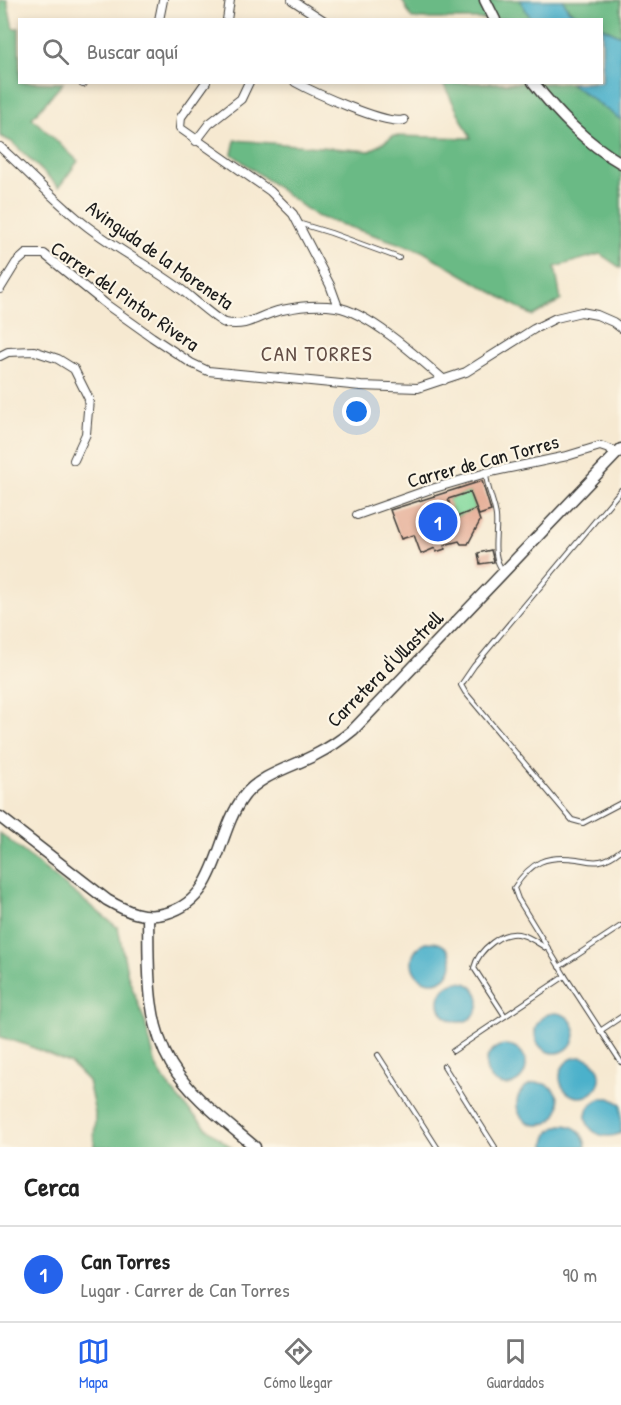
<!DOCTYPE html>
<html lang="es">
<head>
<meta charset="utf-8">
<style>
  body { margin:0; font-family:"Patrick Hand",sans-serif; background:#f2f2f2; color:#222 }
  .you { position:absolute; left:357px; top:412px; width:21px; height:21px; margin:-15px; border:4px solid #fff; border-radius:50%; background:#1a73e8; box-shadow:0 0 0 9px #1a73e833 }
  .badge { display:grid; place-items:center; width:39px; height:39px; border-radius:50%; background:#2563eb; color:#fff; font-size:20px; font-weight:700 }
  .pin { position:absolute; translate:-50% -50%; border:3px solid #fff; box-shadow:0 2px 6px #0006 }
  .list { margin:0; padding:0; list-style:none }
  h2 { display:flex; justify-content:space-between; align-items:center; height:78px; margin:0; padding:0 24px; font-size:26px }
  h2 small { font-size:20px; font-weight:400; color:#767676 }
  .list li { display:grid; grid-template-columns:39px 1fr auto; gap:18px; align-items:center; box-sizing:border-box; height:96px; padding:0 24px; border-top:2px solid #e0e0e0 }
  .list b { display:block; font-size:22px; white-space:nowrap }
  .list p { margin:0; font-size:20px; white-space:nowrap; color:#767676 }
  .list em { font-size:20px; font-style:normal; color:#767676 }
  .icon { flex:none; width:33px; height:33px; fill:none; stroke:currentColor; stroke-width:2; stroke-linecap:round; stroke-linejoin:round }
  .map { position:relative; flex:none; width:621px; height:1147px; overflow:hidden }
  .search { position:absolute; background:#fff; box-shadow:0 3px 9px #0003; left:18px; right:18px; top:18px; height:66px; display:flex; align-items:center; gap:15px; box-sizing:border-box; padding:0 21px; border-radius:0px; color:#767676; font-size:22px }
  .sheet { height:174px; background:#fff }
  nav { display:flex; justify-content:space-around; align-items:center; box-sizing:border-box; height:84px; border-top:2px solid #e0e0e0; background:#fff; font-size:16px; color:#767676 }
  nav a { display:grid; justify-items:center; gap:3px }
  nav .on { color:#2563eb }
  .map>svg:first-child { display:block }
</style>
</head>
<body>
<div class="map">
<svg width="621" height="1147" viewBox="0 0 621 1147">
  <rect width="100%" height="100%" fill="#fcf5e5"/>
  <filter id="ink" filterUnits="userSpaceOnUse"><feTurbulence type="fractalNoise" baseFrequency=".0167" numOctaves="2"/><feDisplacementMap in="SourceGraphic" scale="12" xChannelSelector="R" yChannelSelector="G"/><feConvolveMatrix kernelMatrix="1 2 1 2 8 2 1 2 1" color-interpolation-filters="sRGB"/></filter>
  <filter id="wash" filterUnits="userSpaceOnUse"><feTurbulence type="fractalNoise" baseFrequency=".008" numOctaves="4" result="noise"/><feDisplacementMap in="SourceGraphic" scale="24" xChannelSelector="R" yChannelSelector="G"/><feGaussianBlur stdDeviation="1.35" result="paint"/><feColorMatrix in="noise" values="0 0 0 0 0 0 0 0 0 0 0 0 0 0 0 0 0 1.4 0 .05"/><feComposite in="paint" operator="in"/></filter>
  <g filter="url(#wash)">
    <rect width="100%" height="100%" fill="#f6e9d1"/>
    <polygon fill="#84da9e" stroke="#507b5d" stroke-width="1.5" points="470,492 476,509 454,518 448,499"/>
    <g fill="#6bba85" stroke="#446b50" stroke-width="1.5">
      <polygon points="0,0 7,0 13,28 19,28 20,82 63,83 32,118 78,161 59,187 12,142 0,136"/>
      <polygon points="402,0 520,0 531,19 412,19"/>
      <path d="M563,0H621V36L602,27V20C584,19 571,17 563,0Z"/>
      <polygon points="443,83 570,83 621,120 621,268 600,254 555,267 561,300 533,316 422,251 316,216 232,154 235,140 370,151 393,136 471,138"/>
      <polygon points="0,833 118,928 128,976 145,1022 156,1066 169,1087 186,1107 209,1130 231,1147 94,1147 95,1113 88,1081 71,1064 27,1045 0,1037"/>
    </g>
    <g fill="#4cb1cb" stroke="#346674" stroke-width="1.5">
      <polygon points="520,0 563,0 569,11 586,19 531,19"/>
      <polygon points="602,27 621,36 621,120 570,83 602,82"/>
      <circle cx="432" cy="962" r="20"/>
      <circle cx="459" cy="1002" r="20"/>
      <circle cx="555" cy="1033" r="20"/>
      <circle cx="506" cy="1065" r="20"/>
      <circle cx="580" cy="1077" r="20"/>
      <circle cx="538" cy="1104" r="21"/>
      <path d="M602,1098H610L621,1104V1133C593,1147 569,1111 602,1098Z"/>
      <path d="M561,1125C576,1125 584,1132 586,1147H545C545,1135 550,1129 561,1125Z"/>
    </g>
    <g id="blocks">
      <g fill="#e4a992">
        <polygon points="482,481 491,511 479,515 470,492 448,499 454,518 476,509 480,521 468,544 461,544 459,541 444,545 445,549 436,552 435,548 421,554 414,535 401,539 390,510"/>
        <polygon points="491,550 494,562 480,564 478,553"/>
      </g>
    </g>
  </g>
  <g filter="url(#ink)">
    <use href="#blocks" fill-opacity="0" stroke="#3d3b37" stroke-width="1.5"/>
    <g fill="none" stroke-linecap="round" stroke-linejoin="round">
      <g stroke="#3d3b37" stroke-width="6">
        <g id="service">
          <polyline points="298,223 331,233 399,258"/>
          <path d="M486,474C487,489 494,501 496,516C498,535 490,554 503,571"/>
          <polyline points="621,490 474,666 461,685 465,692 572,820 583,823 621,803"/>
          <path d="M621,850C615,855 608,860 600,861C593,863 584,860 577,859C547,855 531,861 514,888L518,899L565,976L621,1062"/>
          <polyline points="559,967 621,926"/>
          <path d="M505,1016L474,968C478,950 503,929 522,935C531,937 540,945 548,949"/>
          <polyline points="600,1031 621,1017"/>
          <polyline points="453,1051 565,976"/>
          <polyline points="378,1055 437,1147"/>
          <polyline points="444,1066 495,1147"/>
        </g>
      </g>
      <g stroke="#3d3b37" stroke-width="10">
        <g id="minor">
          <polyline points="292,0 323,20"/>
          <polyline points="159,20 163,0"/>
          <polyline points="227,20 230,0"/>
          <polyline points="206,82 181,117 180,128 270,191 293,214 330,285 338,307"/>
          <path d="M295,82C313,92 387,126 404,120"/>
          <polyline points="83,83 83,82"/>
          <polyline points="196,141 209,124 241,99 249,82"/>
          <path d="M0,147C29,173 57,203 88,227C117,249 149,266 178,287C188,294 217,321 225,323C249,328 260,314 282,310C300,306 317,304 336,307C368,312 419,358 444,380"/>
          <polyline points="0,289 16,263 26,254 44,254 107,305 152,337 191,363 208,371 361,386 418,388 466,372 534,329 556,318 581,312 597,315 613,322 621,328"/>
          <polyline points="0,356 8,352 34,351 58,359 74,369 89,399 86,434 74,460"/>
          <polyline points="357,515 428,490 486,473 567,456 600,446 618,452"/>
        </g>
      </g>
      <g stroke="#3d3b37" stroke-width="13">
        <g id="tertiary">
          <polyline points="485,0 495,20"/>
          <path d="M533,82C559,115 585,142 621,163"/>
          <path d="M0,817L107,900C126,911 144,920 167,913C220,898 215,834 244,796C260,775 292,767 315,755C329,748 341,740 353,730L621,449"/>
          <path d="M148,916C149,965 145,1020 171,1064C191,1097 226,1122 255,1147"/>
        </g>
      </g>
      <use href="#service" stroke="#fff" stroke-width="4"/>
      <use href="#minor" stroke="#fff" stroke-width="8"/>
      <use href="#tertiary" stroke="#fff" stroke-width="10"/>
    </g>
  </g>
  <g text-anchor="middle" stroke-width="4.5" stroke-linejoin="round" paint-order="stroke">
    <g font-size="20" fill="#1c1c1c" stroke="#fcf5e5">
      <text transform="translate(160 255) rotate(35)" y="7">Avinguda de la Moreneta</text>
      <text transform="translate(125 296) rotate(35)" y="7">Carrer del Pintor Rivera</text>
      <text transform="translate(483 461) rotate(-15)" y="7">Carrer de Can Torres</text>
      <text transform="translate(385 669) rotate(-45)" y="7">Carretera d'Ullastrell</text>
    </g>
    <g font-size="21" letter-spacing="1.5" fill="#624d45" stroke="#fcf5e5">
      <text x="317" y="361">CAN TORRES</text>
    </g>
  </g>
</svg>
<div class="you"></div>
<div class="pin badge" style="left:438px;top:522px">1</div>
<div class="search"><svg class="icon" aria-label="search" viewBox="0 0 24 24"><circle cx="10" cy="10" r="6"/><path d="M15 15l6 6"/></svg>Buscar aquí</div>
</div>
<section class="sheet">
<h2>Cerca<small></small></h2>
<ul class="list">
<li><span class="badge">1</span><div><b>Can Torres</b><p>Lugar · Carrer de Can Torres</p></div><em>90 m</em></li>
</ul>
</section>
<nav>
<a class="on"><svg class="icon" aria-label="map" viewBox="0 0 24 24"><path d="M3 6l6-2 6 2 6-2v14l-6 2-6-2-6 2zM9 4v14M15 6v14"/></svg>Mapa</a>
<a><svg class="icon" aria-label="directions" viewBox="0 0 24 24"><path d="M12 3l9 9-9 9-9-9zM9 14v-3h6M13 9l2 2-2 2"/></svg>Cómo llegar</a>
<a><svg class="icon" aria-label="saved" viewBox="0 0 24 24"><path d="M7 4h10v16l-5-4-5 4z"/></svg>Guardados</a>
</nav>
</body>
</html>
